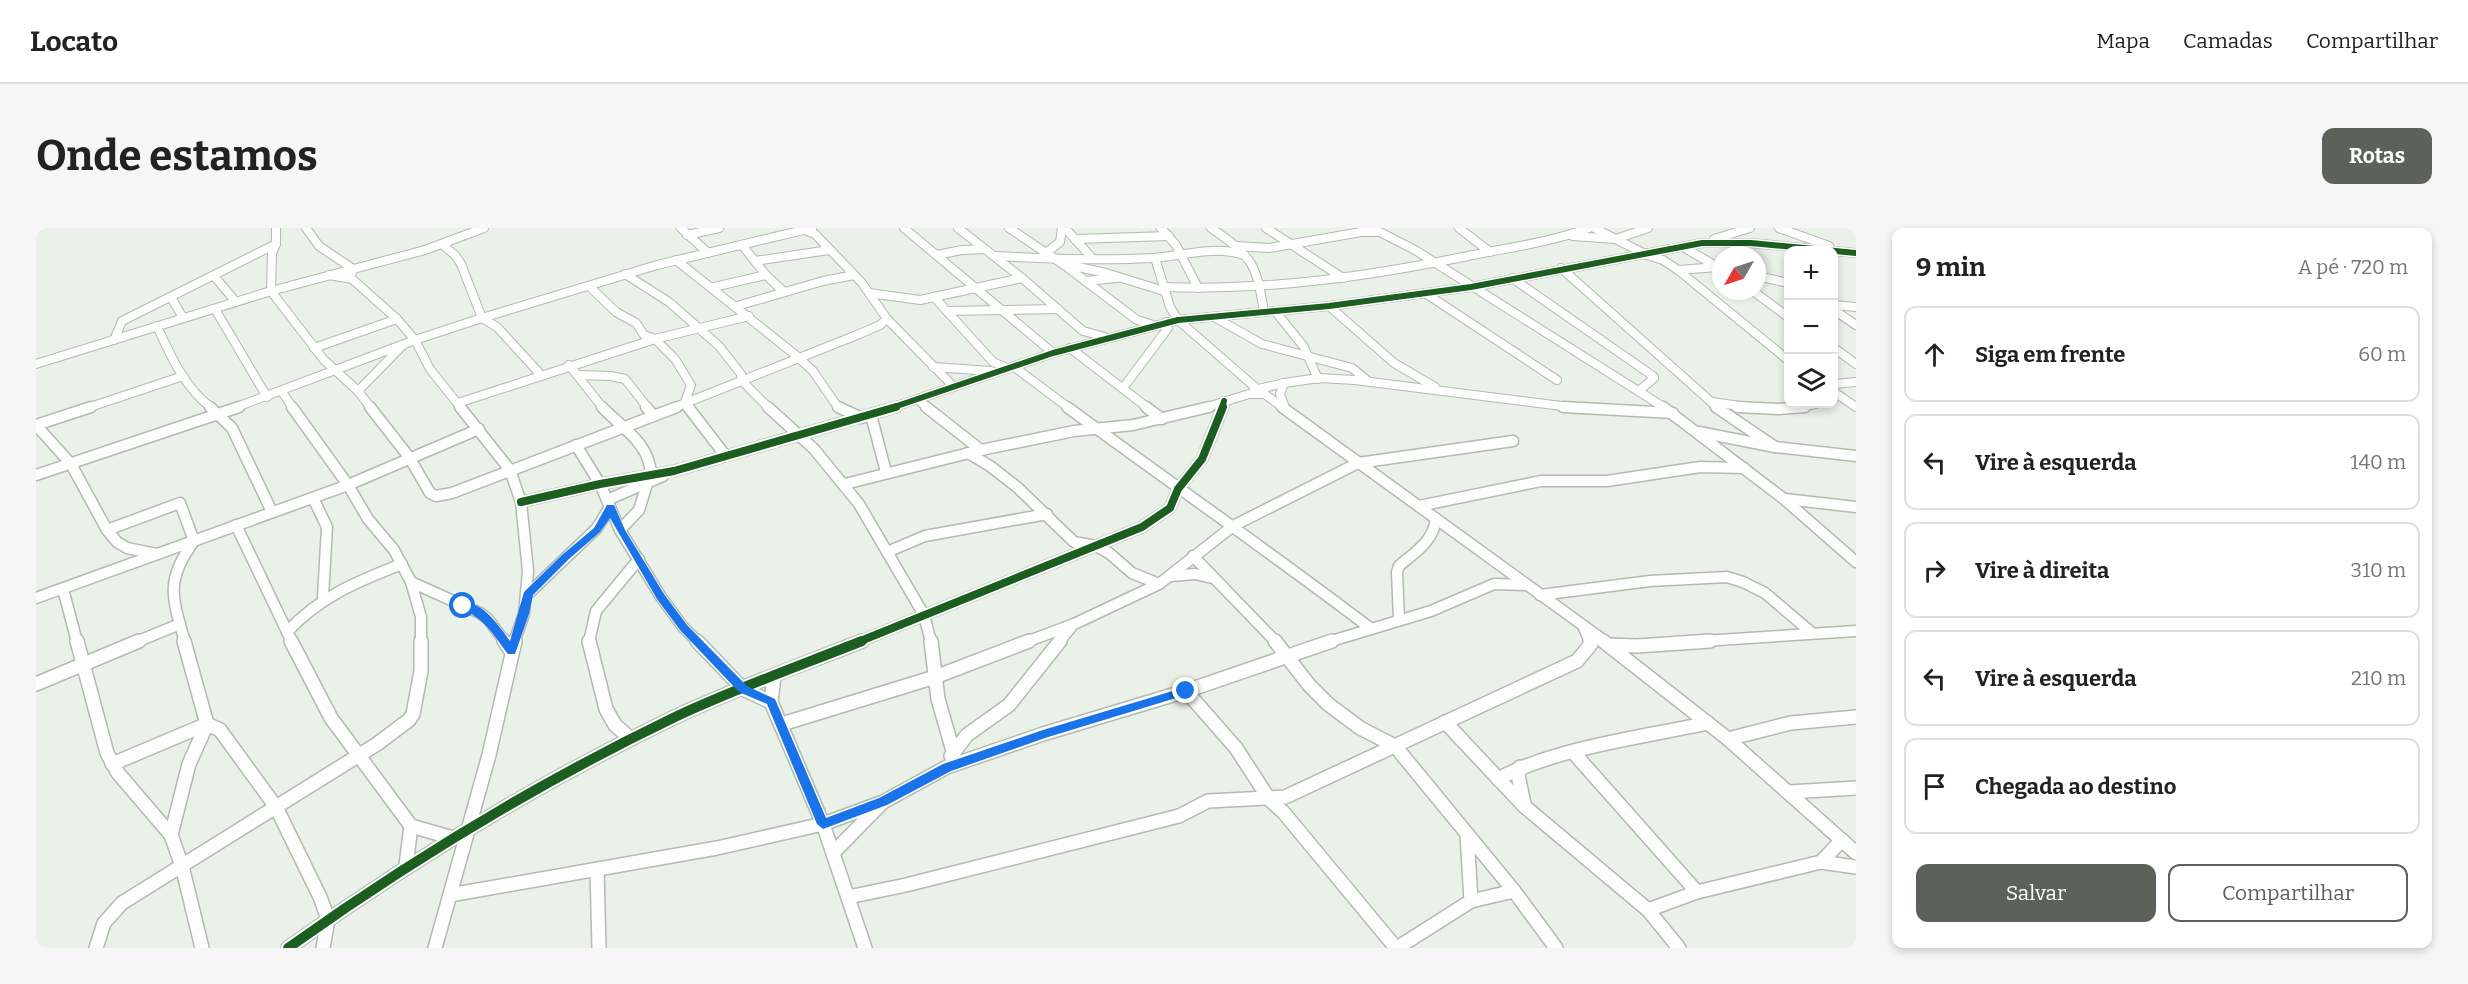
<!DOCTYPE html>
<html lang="pt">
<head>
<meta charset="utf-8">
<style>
  body { margin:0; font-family:Bitter,serif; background:#f6f6f6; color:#222 }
  .controls { position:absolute; right:18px; top:18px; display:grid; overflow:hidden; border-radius:12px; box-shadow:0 3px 9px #0003 }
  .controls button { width:54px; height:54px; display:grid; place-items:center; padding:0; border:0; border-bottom:2px solid #e0e0e0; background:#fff; color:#222; font:30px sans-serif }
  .compass { position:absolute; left:1676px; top:18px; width:54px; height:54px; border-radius:50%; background:#fff; box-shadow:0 3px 9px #0003; rotate:231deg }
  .stop { position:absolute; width:18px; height:18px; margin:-14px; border:4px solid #1a73e8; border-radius:50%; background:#fff }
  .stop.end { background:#1a73e8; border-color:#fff; box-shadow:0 2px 6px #0008 }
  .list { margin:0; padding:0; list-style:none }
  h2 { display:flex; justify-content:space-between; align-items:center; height:78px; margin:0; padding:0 24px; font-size:26px }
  h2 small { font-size:20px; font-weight:400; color:#767676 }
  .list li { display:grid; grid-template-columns:39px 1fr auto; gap:18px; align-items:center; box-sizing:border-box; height:96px; margin:0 12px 12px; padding:0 12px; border:2px solid #e0e0e0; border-radius:12px }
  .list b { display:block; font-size:22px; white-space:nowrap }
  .list em { font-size:20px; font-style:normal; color:#767676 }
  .actions { display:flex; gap:12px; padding:18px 24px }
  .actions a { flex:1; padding:14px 0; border:2px solid #5c615a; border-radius:12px; text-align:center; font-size:21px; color:#5c615a }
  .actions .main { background:#5c615a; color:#fff }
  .icon { flex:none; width:33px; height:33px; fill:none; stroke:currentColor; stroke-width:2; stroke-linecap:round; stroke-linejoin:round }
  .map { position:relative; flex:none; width:1820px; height:720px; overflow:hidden; border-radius:12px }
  header { display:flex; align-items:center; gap:36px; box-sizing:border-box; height:84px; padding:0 30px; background:#fff; border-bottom:2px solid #e0e0e0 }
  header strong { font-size:28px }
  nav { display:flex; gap:33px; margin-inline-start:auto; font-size:21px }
  .intro { display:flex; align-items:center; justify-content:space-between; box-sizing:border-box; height:144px; padding:0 36px }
  h1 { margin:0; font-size:42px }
  .button { padding:15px 27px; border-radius:12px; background:#5c615a; color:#fff; font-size:21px; font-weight:700 }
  main { display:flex; gap:36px; padding:0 36px }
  aside { flex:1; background:#fff; border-radius:12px; box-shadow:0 3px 9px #0003 }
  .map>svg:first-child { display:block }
</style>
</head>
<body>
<header>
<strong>Locato</strong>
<nav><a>Mapa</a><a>Camadas</a><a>Compartilhar</a></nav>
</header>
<div class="intro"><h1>Onde estamos</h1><a class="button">Rotas</a></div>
<main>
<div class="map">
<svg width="1820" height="720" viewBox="0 0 1820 720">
  <rect width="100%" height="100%" fill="#eaf1e8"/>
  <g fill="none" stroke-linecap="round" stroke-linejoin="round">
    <g stroke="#b4b9b2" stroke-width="10">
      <g id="street-far2">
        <polyline points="240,0 240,16 236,25 235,63 288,132 322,163 335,180"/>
        <polyline points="270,0 283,18 317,41 316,45"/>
        <polyline points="645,0 672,25"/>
        <polyline points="868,0 1017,125"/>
        <polyline points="922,0 986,50 1047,103 1069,109"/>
        <polyline points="973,0 1031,39 1101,92 1117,97"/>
        <polyline points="1029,0 1057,31"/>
        <polyline points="1125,0 1140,17 1162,60"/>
        <path d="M1175,0C1217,29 1220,35 1228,84"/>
        <polyline points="1230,0 1307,50"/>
        <polyline points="1336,0 1379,22 1629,180"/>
        <polyline points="1423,0 1454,24"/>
        <polyline points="1558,0 1611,27 1627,32 1642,42 1752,132"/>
        <polyline points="1743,0 1793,18"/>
        <polyline points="769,2 779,6 826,55 851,91 918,159"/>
        <polyline points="651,7 683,0"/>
        <polyline points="1537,8 1580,11 1612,0"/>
        <polyline points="1039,11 1133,8"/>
        <polyline points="1678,11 1714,0"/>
        <polyline points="407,17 419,27 425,36 446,90 461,99 505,147"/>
        <polyline points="706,17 730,47 748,64"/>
        <polyline points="1200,18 1233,20 1325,4 1342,4"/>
        <polyline points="1647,19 1685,41"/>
        <polyline points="1010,25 1024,14 1026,0"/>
        <polyline points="901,27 926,22 949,21"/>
        <path d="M960,28C1012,31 1064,33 1117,30C1148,28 1177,17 1208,27"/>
        <polyline points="1119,30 1134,79 1142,92 1220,160 1248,180"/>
        <polyline points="640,32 762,129 777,143 801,178 805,180"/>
        <polyline points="719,33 793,22"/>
        <polyline points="1033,37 1070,45 1128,63"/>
        <polyline points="1525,40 1682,180"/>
        <polyline points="1642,42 1682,39"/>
        <polyline points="589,46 633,74 683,118 705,146 706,153 733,180"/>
        <polyline points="293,47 316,51 361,91 379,112 394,141 425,180"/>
        <polyline points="178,48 200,74"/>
        <polyline points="1721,48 1752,55"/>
        <polyline points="1476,50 1617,148 1618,150 1603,163"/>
        <polyline points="1049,53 1081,50"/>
        <polyline points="553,58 580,84 600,95 608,107 619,111 639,131 655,157 649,174 654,180"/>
        <polyline points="678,59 730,47"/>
        <path d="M1128,59C1233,63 1334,48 1437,27C1476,19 1515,14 1553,0"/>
        <polyline points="1717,63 1752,89"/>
        <polyline points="833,65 884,72 986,50"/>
        <polyline points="1389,65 1521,152"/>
        <polyline points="135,69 147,90"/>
        <polyline points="898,69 957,134 971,140"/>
        <polyline points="1798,77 1820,79"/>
        <polyline points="701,78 787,53 818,47"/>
        <polyline points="1293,78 1358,135 1399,159"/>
        <polyline points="179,81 231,169"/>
        <polyline points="1798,82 1820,97"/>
        <polyline points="912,83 1022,81"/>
        <polyline points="1239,83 1268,119 1282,151"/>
        <polyline points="1178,89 1226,116 1316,140 1332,153"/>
        <path d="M121,98C134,127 150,162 176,180"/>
        <polyline points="78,112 86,93 240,16"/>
        <polyline points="278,120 361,91"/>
        <polyline points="1034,120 1112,180"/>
        <polyline points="1798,120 1820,136"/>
        <polyline points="0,136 235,63 389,22 448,0"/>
        <polyline points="533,137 567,180"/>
        <polyline points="977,138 1033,180"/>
        <polyline points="897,139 955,143"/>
        <polyline points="542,147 575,148 589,151 612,180"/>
        <polyline points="1798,156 1820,154"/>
        <polyline points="1087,160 1132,100 1130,94"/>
        <polyline points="1218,162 1248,155"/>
        <polyline points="322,163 366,118"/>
        <polyline points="246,164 257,180"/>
        <polyline points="1798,164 1820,179"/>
        <polyline points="882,172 892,180"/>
        <polyline points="1676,174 1718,180"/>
        <polyline points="422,175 619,111 713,88"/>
        <polyline points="51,180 147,148"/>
        <polyline points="198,180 379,112 446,90 621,37 776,0"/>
        <polyline points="637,180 821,107 844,97 851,91"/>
        <polyline points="855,180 1017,125 1142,92 1293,78 1435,59 1666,15 1715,15 1820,25"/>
        <polyline points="1168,180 1213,166 1229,166"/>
        <polyline points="1186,180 1188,173"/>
        <polyline points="1249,180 1244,166 1248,155 1283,150 1319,152 1542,180"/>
        <polyline points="1756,180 1780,176"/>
      </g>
    </g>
    <g stroke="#b4b9b2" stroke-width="13">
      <g id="street-far1">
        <polyline points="174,179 196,200 236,284"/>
        <polyline points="256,179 312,257 332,291 358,322 375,354 385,389 385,414"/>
        <polyline points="334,179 373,229 394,265 400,268 416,265 641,179"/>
        <polyline points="424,179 474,242 485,274 492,343 488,386 478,414"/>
        <path d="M566,179C586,200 614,215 615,247"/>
        <polyline points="610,179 617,187"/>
        <polyline points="652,179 689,227"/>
        <polyline points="732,179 778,221 823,276 888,387 895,414"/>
        <polyline points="802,179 826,190"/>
        <polyline points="890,179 945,222"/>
        <path d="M1031,179C1132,253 1234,324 1334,400"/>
        <polyline points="1110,179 1126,191"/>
        <polyline points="1246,179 1570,414"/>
        <polyline points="1527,179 1637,185"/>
        <polyline points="1627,179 1748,271 1820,334"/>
        <polyline points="1680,179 1739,219"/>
        <polyline points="1701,179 1743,181 1769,179"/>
        <polyline points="835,187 850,244"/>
        <polyline points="0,197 35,236 71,302 81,314 91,320 121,326"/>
        <polyline points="0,197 55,179"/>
        <polyline points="1663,204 1739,219 1820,228"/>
        <polyline points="540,217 564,256 584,302 625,369 647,399 662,414"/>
        <polyline points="932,225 954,238 981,259 1038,314 1060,318 1073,325 1096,345 1123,356"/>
        <polyline points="0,247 203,179"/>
        <polyline points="809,256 945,222 1038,203 1097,197 1173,179"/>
        <polyline points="277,270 291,299 287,369"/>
        <polyline points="1749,271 1820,279"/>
        <polyline points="571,272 627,248"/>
        <polyline points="485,274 564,256 638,243 860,179"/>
        <polyline points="1383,278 1505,253 1571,253 1664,239 1708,240"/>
        <polyline points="200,297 256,414"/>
        <path d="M71,302L144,275L158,313C129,352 136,370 149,414"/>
        <polyline points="584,302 603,282 611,256"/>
        <polyline points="851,324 889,308 1011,286"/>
        <polyline points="1157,328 1240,414"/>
        <polyline points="1135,348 1159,346 1176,350"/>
        <polyline points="375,354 444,385 452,391 469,414"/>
        <polyline points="27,361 41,414"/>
        <polyline points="492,366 561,300 574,279"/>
        <polyline points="1504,367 1614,353 1691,349 1707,354 1729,365 1776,405"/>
        <polyline points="0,370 312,257 443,201"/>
        <path d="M1363,392L1361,344L1363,338C1379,324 1397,314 1400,291"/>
        <polyline points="1548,400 1554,414"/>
        <path d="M251,404C283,369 322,353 366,336"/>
        <polyline points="100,414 144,396"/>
        <polyline points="553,414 560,383 603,331"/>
        <polyline points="822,414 1106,299 1134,280 1142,261 1166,231 1187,179"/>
        <polyline points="990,414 1038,396 1123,356 1197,298 1322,235 1477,213"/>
        <polyline points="1023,414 1036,398"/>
        <polyline points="1292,414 1395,383 1458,356 1490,357"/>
        <polyline points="1652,414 1820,403"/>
      </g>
    </g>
    <g stroke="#b4b9b2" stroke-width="16">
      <g id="street">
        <polyline points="41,413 71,525 82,545 135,607 146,638 166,720"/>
        <polyline points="255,413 295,490 375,598 417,610"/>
        <polyline points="468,413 475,423"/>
        <polyline points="553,413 570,481 579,497 595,511"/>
        <polyline points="661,413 707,461 735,474"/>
        <polyline points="895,413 902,471 917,523"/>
        <polyline points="1239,413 1273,457 1292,476 1324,500 1359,518 1478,663 1520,720"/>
        <polyline points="1567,413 1692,511 1820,625"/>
        <polyline points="1573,417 1601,418 1674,413"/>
        <polyline points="738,448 735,474 787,596 829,720"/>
        <polyline points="0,456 103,413"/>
        <polyline points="1150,463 1296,413"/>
        <polyline points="1409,494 1488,578 1612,682 1643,720"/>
        <polyline points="746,496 899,449 993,413"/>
        <polyline points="1692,511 1755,495 1820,489"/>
        <polyline points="1537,524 1661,664"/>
        <polyline points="915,528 931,507 973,477 1024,413"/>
        <polyline points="76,536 171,496 184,502 240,579 284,669 292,691 287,720"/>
        <polyline points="1484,539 1482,547 1488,576"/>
        <path d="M1462,551C1519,520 1607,509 1672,495"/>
        <polyline points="1753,564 1820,560"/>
        <polyline points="1431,606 1435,673"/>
        <polyline points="135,607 153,536 171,496 148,413"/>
        <polyline points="797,625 845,576"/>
        <polyline points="1785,634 1806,612"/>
        <polyline points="370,637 375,598"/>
        <polyline points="561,642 563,720"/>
        <polyline points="414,667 681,620 787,596 847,574 911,539 1007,506 1150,463 1200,520 1233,571 1248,585 1360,720"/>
        <polyline points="812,669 870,657 1143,588 1172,573 1249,569 1541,433 1555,416 1554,413"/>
        <polyline points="1612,682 1661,664 1785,634 1820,639"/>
        <polyline points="60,720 68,695 86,675 341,516 373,492 377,486 385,443 385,413"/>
        <path d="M252,720C374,633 502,555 637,490C698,461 763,438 826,413"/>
        <polyline points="399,720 453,527 479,413"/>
        <polyline points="1361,720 1435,673 1478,663"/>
      </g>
    </g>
    <use href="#street-far2" stroke="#fcfdfc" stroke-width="8"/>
    <use href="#street-far1" stroke="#fcfdfc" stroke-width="10"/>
    <use href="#street" stroke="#fcfdfc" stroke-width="13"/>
    <g stroke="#fff" stroke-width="9">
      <g id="cycleway-far2">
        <polyline points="855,180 1017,125 1142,92 1293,78 1435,59 1666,15 1715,15 1820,25"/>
        <polyline points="1186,180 1188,173"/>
      </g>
    </g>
    <g stroke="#fff" stroke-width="12">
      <g id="cycleway-far1">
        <polyline points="485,274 564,256 638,243 860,179"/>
        <polyline points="822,414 1106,299 1134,280 1142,261 1166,231 1187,179"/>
      </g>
    </g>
    <g stroke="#fff" stroke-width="14">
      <path id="cycleway" d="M252,720C374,633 502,555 637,490C698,461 763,438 826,413"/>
    </g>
    <use href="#cycleway-far2" stroke="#1b5e20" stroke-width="6"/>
    <use href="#cycleway-far1" stroke="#1b5e20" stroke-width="8"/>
    <use href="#cycleway" stroke="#1b5e20" stroke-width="10"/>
  </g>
  <path fill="#1a73e8" d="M571,277H578L589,302L628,366L651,397L711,458L739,471L790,590L843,570L907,536L1007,502L1150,459L1155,463L1153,466L1009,510L915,543L851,577L787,601L781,596L731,476L703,464L644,402L621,371L574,290L564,304L533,331L497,367L493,386L479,426H472C456,405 449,391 424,380V375C447,372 462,397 474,413L488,364L526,327L558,300Z"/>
</svg>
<div class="controls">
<button>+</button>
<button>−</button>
<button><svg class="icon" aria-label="layers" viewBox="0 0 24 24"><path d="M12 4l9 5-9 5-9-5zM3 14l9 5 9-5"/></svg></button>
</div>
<svg class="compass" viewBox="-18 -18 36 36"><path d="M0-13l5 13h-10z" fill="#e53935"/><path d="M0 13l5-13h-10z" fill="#767676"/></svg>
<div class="stop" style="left:427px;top:378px"></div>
<div class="stop end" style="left:1150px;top:463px"></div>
</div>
<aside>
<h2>9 min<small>A pé · 720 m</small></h2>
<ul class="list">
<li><svg class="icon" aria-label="ahead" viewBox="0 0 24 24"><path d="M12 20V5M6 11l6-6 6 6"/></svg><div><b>Siga em frente</b></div><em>60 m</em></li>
<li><svg class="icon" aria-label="left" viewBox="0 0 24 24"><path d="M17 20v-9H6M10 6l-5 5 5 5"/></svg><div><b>Vire à esquerda</b></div><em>140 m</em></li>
<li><svg class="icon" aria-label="right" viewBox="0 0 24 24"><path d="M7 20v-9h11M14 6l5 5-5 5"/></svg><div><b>Vire à direita</b></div><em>310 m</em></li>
<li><svg class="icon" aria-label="left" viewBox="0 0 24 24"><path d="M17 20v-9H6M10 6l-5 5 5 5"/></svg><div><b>Vire à esquerda</b></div><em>210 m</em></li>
<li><svg class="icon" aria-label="arrive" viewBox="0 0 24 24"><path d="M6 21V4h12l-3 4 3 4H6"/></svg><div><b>Chegada ao destino</b></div></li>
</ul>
<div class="actions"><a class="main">Salvar</a><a>Compartilhar</a></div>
</aside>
</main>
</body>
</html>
